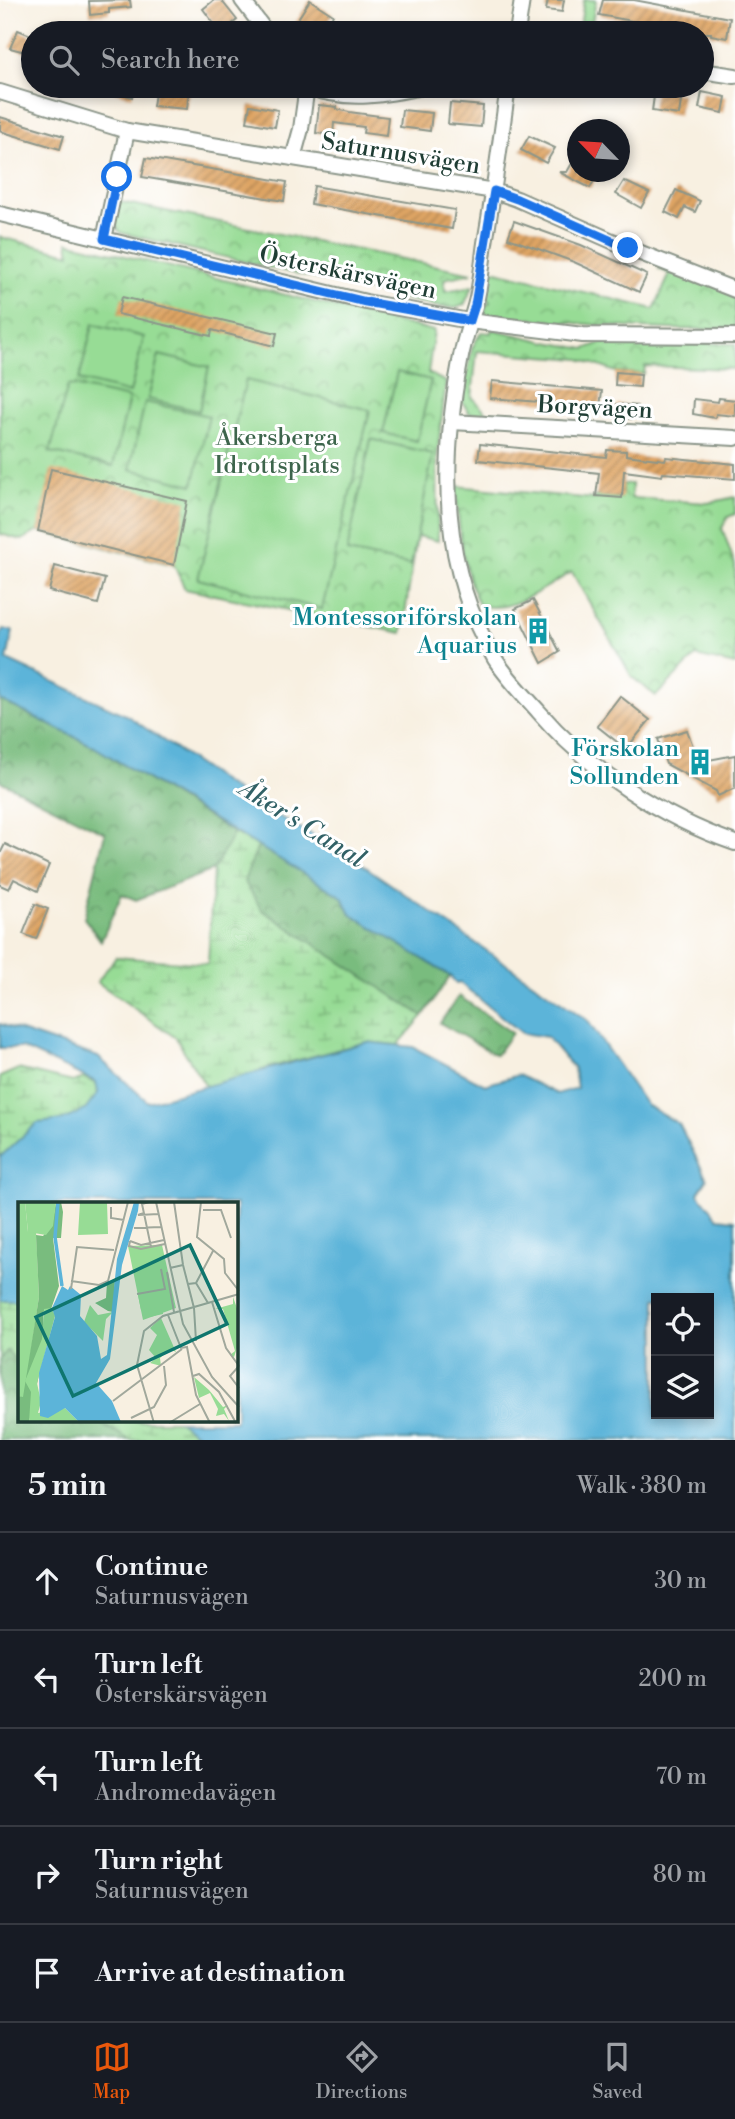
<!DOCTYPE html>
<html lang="en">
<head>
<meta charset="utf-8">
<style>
  body { margin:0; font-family:"Libre Bodoni",serif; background:#242831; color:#f1f3f6 }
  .controls { position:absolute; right:21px; bottom:21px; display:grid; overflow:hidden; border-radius:0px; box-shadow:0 4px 10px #0003 }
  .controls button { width:63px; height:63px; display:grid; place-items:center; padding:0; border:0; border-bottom:2px solid #363941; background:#171b24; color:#f1f3f6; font:35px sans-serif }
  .compass { position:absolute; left:567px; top:119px; width:63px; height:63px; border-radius:50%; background:#171b24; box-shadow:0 4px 10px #0003; rotate:295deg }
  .stop { position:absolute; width:21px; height:21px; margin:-16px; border:5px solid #1a73e8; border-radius:50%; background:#fff }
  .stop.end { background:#1a73e8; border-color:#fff; box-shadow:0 2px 7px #0008 }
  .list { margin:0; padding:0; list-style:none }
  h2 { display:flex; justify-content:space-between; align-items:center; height:91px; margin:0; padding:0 28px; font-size:30px }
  h2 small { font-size:23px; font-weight:400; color:#9ea1a6 }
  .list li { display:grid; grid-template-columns:46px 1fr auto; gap:21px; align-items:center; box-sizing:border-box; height:98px; padding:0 28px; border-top:2px solid #363941 }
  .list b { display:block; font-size:26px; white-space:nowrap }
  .list p { margin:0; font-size:23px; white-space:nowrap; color:#9ea1a6 }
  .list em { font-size:23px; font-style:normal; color:#9ea1a6 }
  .icon { flex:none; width:38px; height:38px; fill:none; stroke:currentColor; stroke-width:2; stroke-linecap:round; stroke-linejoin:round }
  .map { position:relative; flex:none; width:735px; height:1440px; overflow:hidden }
  .search { position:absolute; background:#171b24; box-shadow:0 4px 10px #0003; left:21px; right:21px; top:21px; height:77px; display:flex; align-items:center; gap:18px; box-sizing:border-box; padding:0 24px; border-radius:38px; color:#9ea1a6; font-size:26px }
  .sheet { height:581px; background:#171b24 }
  nav { display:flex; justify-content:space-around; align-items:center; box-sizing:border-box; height:98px; border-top:2px solid #363941; background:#171b24; font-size:19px; color:#9ea1a6 }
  nav a { display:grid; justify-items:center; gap:4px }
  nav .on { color:#ea580c }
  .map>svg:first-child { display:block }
</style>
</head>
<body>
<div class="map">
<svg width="735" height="1440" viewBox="0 0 735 1440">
  <defs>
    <pattern id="forest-crowns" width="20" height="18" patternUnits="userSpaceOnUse" patternTransform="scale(1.75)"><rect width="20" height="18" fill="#79bc7e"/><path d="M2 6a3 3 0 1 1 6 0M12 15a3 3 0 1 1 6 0" fill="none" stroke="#639a68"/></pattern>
    <pattern id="wetland-marsh" width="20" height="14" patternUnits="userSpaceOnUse" patternTransform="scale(1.75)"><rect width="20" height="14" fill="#97dc95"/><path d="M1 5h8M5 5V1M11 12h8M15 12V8" fill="none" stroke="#7bb47a"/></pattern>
    <pattern id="park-crowns" width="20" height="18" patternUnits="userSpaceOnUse" patternTransform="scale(1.75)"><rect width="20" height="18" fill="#97dc95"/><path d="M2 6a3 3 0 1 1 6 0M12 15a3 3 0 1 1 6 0" fill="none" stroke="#7bb47a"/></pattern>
    <pattern id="building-hatch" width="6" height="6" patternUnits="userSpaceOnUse" patternTransform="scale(1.75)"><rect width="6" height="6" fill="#dea464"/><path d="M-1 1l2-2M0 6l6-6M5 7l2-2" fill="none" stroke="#b38753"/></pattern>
  </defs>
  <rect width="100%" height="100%" fill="#fff"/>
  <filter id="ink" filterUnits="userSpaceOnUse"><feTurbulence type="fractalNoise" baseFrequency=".0143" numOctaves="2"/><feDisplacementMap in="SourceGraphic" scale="14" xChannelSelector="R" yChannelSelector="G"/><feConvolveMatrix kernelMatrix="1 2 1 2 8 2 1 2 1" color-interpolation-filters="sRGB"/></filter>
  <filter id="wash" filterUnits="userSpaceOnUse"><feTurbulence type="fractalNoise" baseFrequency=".00686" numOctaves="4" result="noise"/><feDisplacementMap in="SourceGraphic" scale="28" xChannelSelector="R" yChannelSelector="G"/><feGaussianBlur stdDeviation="1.57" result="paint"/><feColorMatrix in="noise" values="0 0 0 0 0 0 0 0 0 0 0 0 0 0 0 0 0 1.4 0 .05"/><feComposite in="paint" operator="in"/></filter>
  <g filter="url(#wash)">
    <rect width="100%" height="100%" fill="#f8f0e1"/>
    <g fill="url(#forest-crowns)" stroke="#4c7c59" stroke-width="2">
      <polygon points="0,700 91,745 234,833 213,870 136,900 122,894 101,941 84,918 105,833 0,781"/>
      <polygon points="258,846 342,897 351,914 450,976 423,1016 262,910 244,881"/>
      <polygon points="459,996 512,1033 496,1055 440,1023"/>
      <polygon points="7,1350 19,1364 19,1421 97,1421 111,1430 136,1440 0,1440 0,1359"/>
    </g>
    <g fill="url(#wetland-marsh)" stroke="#5b8c64" stroke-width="2">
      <polygon points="234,833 258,846 244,881 262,910 423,1016 398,1045 367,1042 271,1067 207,1088 176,1038 97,982 116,957 208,964 213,870"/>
      <polygon points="18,1069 73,1082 84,1078 96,1083 112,1123 0,1165 0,1077"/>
      <polygon points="0,1300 19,1300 19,1364 7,1351 0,1359"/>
      <polygon points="97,1421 179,1421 205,1440 130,1440"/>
    </g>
    <g fill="url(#park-crowns)" stroke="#5b8c64" stroke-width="2">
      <polygon points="584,0 596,0 590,33 579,33"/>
      <polygon points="116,201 472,273 444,279 445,291 473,286 464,305 456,308 439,307 122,233 117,229 114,215"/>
      <polygon points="0,237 70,254 68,242 434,331 428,373 446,382 437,457 438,541 417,536 402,633 185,589 174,565 38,531 22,540 0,534"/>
      <path d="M661,267L720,287L735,298V328C655,333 574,323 494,315L482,313L478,309V306L484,307L490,302L484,294L488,269L654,309L670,274L659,269Z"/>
      <polygon points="492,329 547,342 585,349 606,341 735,344 735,369 645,366 644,374 616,372 580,359 477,351 472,397 488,414 469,413 462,401 472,348 481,332 491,333"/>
      <path d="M623,484H632L631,498L708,503L735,497V514L728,517L722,528L735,565V665L696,656L656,696L632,677L572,572C544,587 512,615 479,605C461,567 459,528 456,486L594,499L596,496L621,498Z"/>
    </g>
    <g fill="#97dc95" stroke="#5b8c64" stroke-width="2">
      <polygon points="93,324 144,337 130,393 79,380"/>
      <polygon points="159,355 209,367 199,411 148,399"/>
      <polygon points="397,372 431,380 417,441 383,433"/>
      <polygon points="246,380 370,410 322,609 198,579"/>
      <polygon points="68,385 129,398 113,466 50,452"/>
      <polygon points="145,402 209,416 193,485 130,469"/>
      <polygon points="371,439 433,454 411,565 347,552"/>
    </g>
    <path fill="#5cb4d9" stroke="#3e7886" stroke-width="2" fill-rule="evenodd" d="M3,629L13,631L7,660L128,716L246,798L347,854L587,1020L646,1105L679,1124L707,1179L698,1193L718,1218L735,1220V1440H205L179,1421H236V1204H19V1300H0V1157L37,1123L63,1120L85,1110L98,1093L96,1082L22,1048H0V1024L98,1057L148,1102L367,1042L413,1047L485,1085L518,1075L557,1094L577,1088L574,1069L547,1037L522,1033L460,983L456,984L450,976L351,914L342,897L91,745L0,700V638ZM656,1298H709V1414H656Z"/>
    <g id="blocks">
      <g fill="url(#building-hatch)">
        <polygon points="130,0 131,7 109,9 109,13 90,15 89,1"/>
        <polygon points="214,0 221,0 237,20 221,33 203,9"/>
        <polygon points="310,0 333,15 324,29 312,21 305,33 301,33 292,28"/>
        <polygon points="548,0 564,0 562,12 546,10"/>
        <polygon points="603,0 634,0 730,18 727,38 711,35 711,33 698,33 599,15"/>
        <polygon points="18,30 33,36 33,54 10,48"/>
        <polygon points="105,86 135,86 132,97 104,88"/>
        <polygon points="156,86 189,88 187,109 153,106"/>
        <polygon points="655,89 682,94 679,115 652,111"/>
        <polygon points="702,92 726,97 723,113 699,108"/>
        <polygon points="450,103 483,106 481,127 448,124"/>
        <polygon points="250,105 278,110 275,127 247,122"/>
        <polygon points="319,105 337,107 337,109 349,112 388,117 386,136 363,133 364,127 334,123 333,135 316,133"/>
        <polygon points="402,110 432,113 430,131 400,127"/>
        <polygon points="0,117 64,136 60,149 3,132 0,130"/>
        <polygon points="529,136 555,148 546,163 521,150"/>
        <polygon points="578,153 578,172 599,172 590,188 559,172 567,172"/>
        <polygon points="146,158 287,182 284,201 142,177"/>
        <polygon points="624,181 649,193 641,208 616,194"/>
        <polygon points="314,186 455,210 452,229 311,204"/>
        <polygon points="676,190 700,201 695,212 685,207 679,219 665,212"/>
        <polygon points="514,221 581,245 647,275 639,292 574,262 508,238"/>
        <polygon points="122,297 277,333 274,346 212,330 211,336 118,314"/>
        <polygon points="616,372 641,374 640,387 615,385"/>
        <polygon points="492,381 602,391 600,407 490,398"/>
        <polygon points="719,398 735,400 735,416 716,414 715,418 693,414 694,399 718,402"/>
        <polygon points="617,404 637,406 636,419 616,418"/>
        <polygon points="480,444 606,457 607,450 626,451 626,455 665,460 666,457 735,464 735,479 663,473 662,476 624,471 622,498 596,496 599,473 478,460"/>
        <polygon points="51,469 187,501 174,565 38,531"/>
        <polygon points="55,566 105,579 98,604 49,591"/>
        <polygon points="533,600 560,652 542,663 515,609"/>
        <polygon points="620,696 650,720 626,749 597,726"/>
        <polygon points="687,730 696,754 709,760 735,755 735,788 718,796 716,791 666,764 658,739"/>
        <polygon points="5,844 49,865 38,891 14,879 9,889 0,885 0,854"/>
        <polygon points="35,904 48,909 36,939 23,934"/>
      </g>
    </g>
  </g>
  <g filter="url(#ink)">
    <use href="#blocks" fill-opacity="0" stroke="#8c968a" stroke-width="2"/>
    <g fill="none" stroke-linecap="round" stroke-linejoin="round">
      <g stroke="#8c968a" stroke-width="18">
        <g id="minor">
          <polyline points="242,0 267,33"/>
          <polyline points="517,33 522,0"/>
          <polyline points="702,71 735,76"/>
          <path d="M508,86C501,138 494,191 485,243C482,263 481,285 475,306C470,324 463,342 460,362C441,463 440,568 495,659C507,678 524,695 539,712C590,771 661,817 735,843"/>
          <path d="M308,87C348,102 386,95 427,86"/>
          <polyline points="0,92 127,131"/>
          <polyline points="293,158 301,129 307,86"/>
          <polyline points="0,214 366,302 469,321 583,335 735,336"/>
          <polyline points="104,239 127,131 494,191 517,199 628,248 735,290"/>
          <polyline points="452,422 735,438"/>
        </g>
      </g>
      <use href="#minor" stroke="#fff" stroke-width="14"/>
    </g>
  </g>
  <g fill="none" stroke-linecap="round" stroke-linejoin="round" filter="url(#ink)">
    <polyline stroke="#1a73e8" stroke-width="9" points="117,177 104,239 366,302 470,321 475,305 494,191 517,199 628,248"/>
  </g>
  <defs>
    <g id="building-bare" transform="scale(2.1)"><path d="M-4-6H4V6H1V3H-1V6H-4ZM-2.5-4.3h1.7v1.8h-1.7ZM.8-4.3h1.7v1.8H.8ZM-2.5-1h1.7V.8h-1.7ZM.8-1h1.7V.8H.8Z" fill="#0f9aa8" stroke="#fff" stroke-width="2.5" paint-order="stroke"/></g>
  </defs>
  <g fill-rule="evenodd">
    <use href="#building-bare" x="538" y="631"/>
    <use href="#building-bare" x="700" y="762"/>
  </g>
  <g text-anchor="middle" stroke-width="6" stroke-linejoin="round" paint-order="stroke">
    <g font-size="24" fill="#1f3d34" stroke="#fff">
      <text transform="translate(401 153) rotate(9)" y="8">Saturnusvägen</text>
      <text transform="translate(348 272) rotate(12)" y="8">Österskärsvägen</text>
      <text transform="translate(595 407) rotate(3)" y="8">Borgvägen</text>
    </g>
    <g font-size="24" fill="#3d654c" stroke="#fff">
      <text x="277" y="445">Åkersberga<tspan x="277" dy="28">Idrottsplats</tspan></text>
    </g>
    <g font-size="24" fill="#0d838f" stroke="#fff" text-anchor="end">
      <text x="517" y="625">Montessoriförskolan<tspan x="517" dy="28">Aquarius</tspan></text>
      <text x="679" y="756">Förskolan<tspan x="679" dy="28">Sollunden</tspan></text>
    </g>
    <g font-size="26" font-style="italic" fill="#316166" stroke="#fff">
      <text transform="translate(303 823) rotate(32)" y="9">Åker's Canal</text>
    </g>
  </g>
  <g transform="translate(18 1202)">
    <rect width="220" height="220" fill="#f8f0e1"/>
    <path d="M0,0H7L10,30L18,29L21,95L6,196L0,194Z" fill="#97dc95"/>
    <path d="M38,0H43L45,10L43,36H35L41,84L33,107L25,110L26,149L11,220L0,221V194L5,195L21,95L18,33L25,34L34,24ZM97,78L95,110L90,109L77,101L88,96L89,81Z" fill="#79bc7e"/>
    <path d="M72,103L80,113L95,110L88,117L85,139L66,120ZM34,106L37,114L19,181L23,200L20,211L47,206L61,220H11L13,190L7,179L24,137L26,107Z" fill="#97dc95"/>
    <path d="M7,0H38L35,24L28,33L10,30ZM62,0H89L90,32L60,33ZM144,43L158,106L125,118L110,44ZM215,95L220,109V143L216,155L212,153L217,149L205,107H197L215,102ZM143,116L158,150L152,147L142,156L143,164L132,161L138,156L131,148L139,133L132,126ZM176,175L191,188L205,205L210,203L206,207L211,219L206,212L198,214L200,207L192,191L181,196Z" fill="#97dc95"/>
    <path d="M138,47L141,59L119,65L116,52ZM144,89L145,112L132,115L130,108L140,105L123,108L120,93Z" fill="#97dc95"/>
    <path d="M116,0H121L120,9L104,63L92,157L78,181L94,199L103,220H61L47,206L30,216L22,214L21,171L37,115L34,106L44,84L50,88L52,84L63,93L62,114L79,134L83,157L89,153L99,57Z" fill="#5cb4d9"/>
    <path fill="none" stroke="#5cb4d9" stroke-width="3.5" d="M40,0L37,35L44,84"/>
    <path fill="none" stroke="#a1a89c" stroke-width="2" d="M131,0L124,2L133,45M138,0L165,122L194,175L221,205M156,0L165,63M183,0L179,35L206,57L207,71L221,89M93,5V16L106,18M185,8H203L213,36M126,11L120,13L141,12M116,26L143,25M112,39L111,44L123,47L147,42M112,39L123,43L146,38M152,66L165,63L176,106L178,139M149,70L156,110M53,79L81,83L90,79L110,0M178,81L190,101M170,82L178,81L195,49M53,87L59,45L96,48M119,92L147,87L143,67M194,100L208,146L221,164M150,113L163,146L169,145L178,193L192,221M221,164L212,174L221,186M175,174L181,172L201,190L218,221M95,199L164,147M113,216L136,205L148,183L146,164M136,221L119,163L126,129L145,114L221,92M151,221L182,202"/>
    <path fill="#0f766e" fill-opacity="0.15" stroke="#0f766e" stroke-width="3.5" d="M172,43L209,122L55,194L18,115Z"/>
    <rect width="220" height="220" fill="none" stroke="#1f3d34" stroke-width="3.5"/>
  </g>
</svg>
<div class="controls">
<button><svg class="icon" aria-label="locate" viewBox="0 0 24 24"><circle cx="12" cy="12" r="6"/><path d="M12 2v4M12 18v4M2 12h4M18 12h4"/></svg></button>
<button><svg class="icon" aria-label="layers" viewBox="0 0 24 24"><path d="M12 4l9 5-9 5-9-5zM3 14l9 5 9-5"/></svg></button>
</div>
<svg class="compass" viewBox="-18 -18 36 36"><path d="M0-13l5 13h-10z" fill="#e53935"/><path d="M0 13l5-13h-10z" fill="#9ea1a6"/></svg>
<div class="stop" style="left:117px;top:177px"></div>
<div class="stop end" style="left:628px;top:248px"></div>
<div class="search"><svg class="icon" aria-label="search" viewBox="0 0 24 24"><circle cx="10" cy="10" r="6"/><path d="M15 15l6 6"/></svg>Search here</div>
</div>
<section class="sheet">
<h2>5 min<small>Walk · 380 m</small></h2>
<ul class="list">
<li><svg class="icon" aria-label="ahead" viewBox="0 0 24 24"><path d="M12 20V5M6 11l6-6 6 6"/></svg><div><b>Continue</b><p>Saturnusvägen</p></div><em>30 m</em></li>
<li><svg class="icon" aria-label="left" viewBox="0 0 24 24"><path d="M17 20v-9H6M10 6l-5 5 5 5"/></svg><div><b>Turn left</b><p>Österskärsvägen</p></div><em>200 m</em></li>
<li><svg class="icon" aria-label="left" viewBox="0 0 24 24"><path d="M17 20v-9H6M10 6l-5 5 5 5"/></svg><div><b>Turn left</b><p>Andromedavägen</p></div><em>70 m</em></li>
<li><svg class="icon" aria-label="right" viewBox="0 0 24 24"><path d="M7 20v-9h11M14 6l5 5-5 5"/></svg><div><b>Turn right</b><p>Saturnusvägen</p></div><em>80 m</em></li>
<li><svg class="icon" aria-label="arrive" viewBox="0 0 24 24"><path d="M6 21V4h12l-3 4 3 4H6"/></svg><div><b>Arrive at destination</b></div></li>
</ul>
</section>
<nav>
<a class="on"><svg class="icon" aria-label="map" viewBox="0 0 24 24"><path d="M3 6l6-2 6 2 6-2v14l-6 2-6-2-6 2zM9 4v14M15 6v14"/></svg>Map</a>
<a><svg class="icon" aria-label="directions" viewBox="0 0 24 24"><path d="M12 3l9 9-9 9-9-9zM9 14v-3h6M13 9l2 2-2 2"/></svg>Directions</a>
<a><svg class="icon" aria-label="saved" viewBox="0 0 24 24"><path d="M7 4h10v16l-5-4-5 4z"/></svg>Saved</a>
</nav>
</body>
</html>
